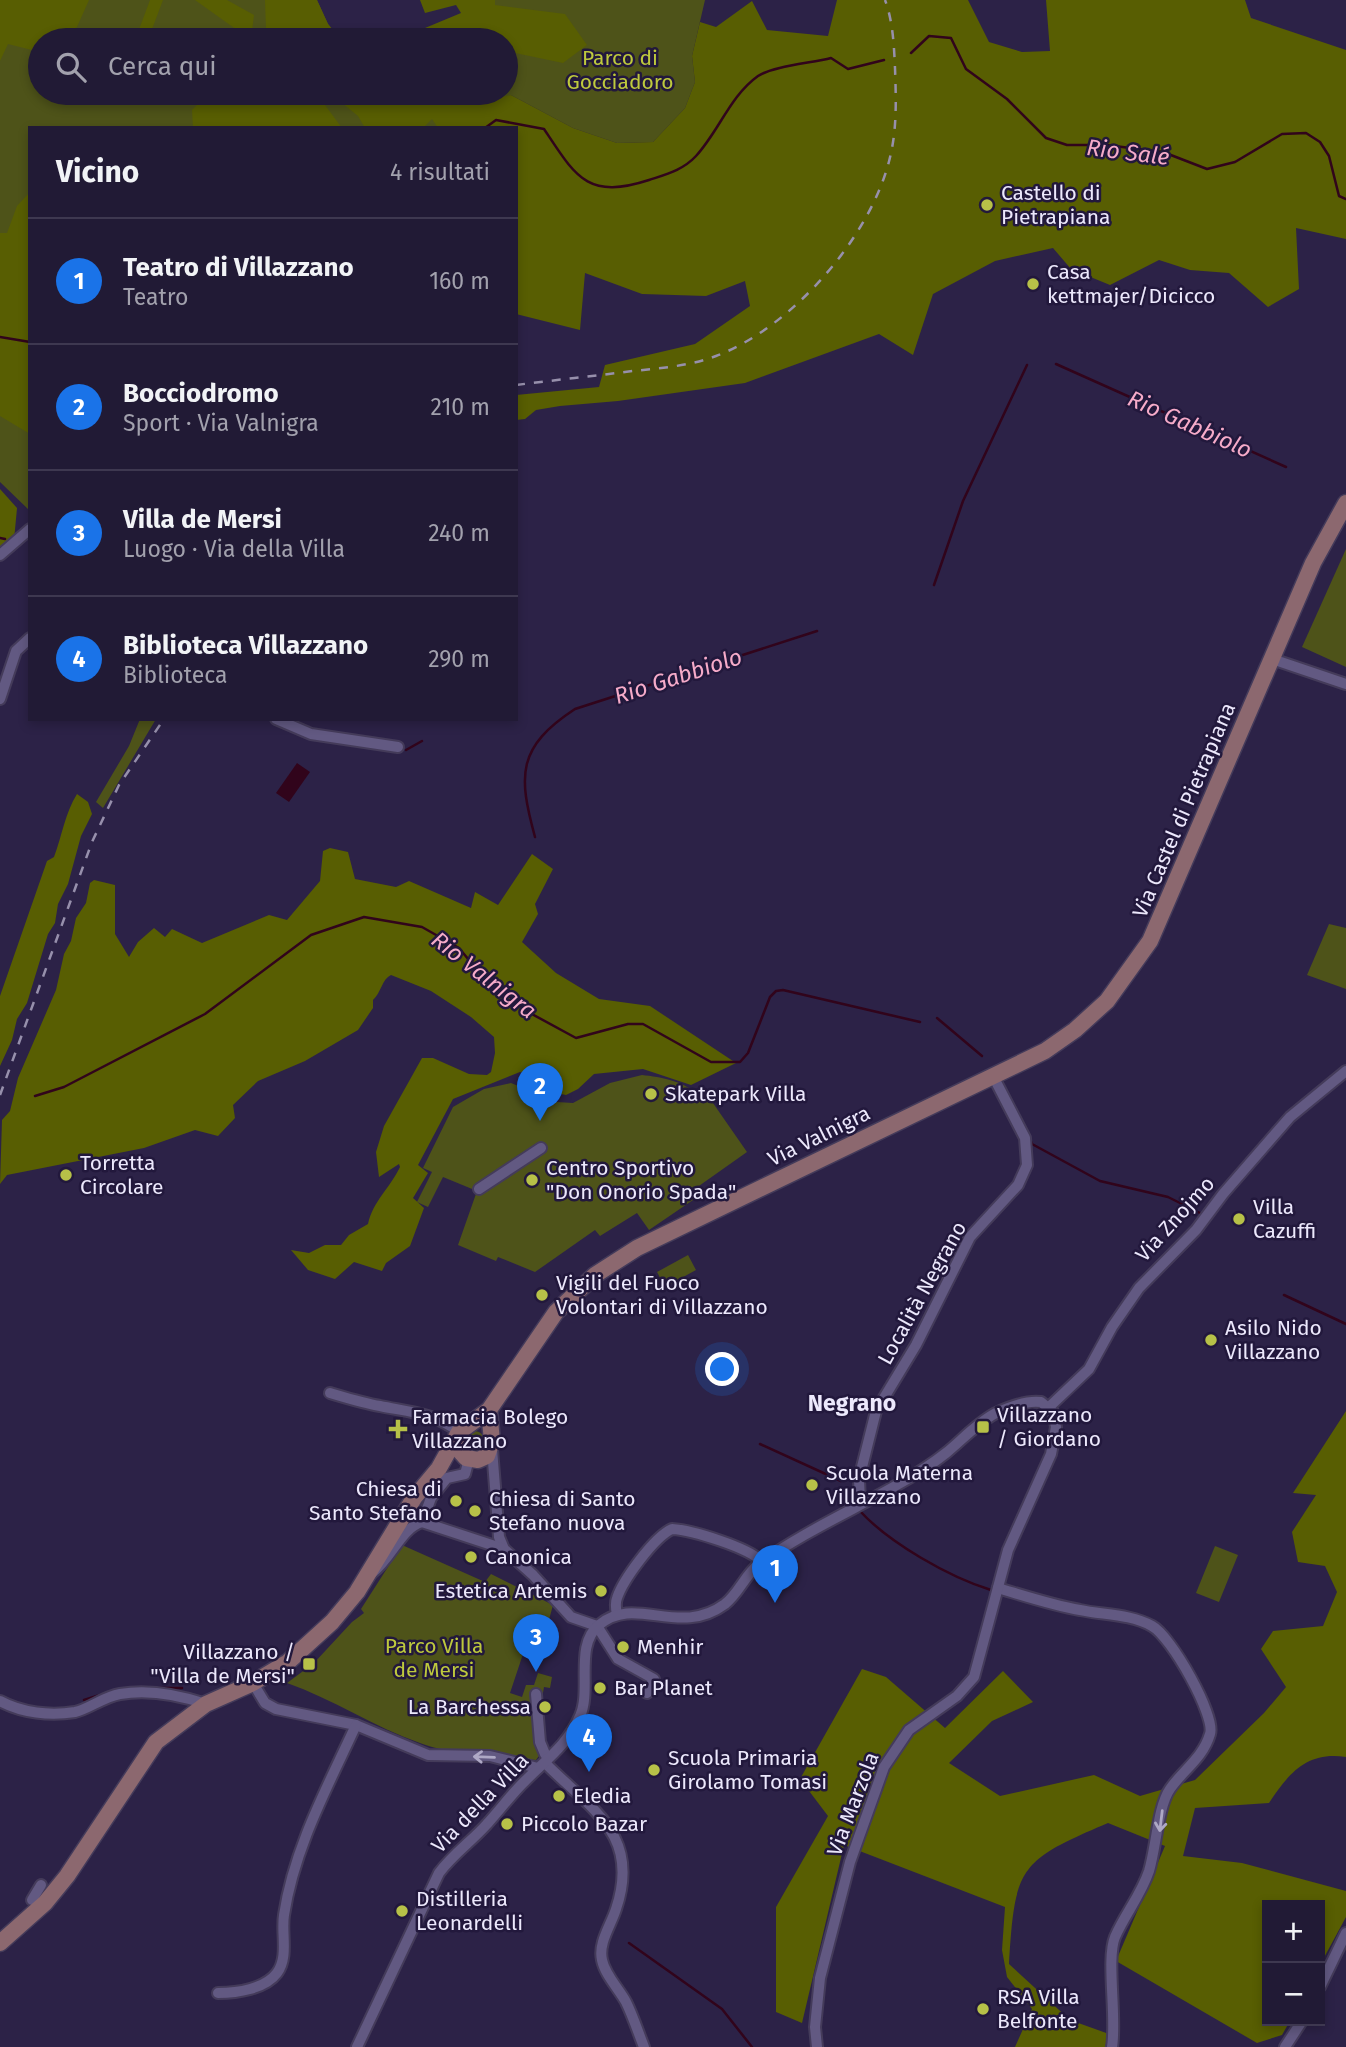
<!DOCTYPE html>
<html lang="it">
<head>
<meta charset="utf-8">
<style>
  body { margin:0; font-family:"Fira Sans",sans-serif; background:#2d2741; color:#f1f3f6 }
  .controls { position:absolute; right:21px; bottom:21px; display:grid; overflow:hidden; border-radius:0px; box-shadow:0 4px 10px #0003 }
  .controls button { width:63px; height:63px; display:grid; place-items:center; padding:0; border:0; border-bottom:2px solid #3e3850; background:#211a35; color:#f1f3f6; font:35px sans-serif }
  .you { position:absolute; left:723px; top:1370px; width:24px; height:24px; margin:-18px; border:5px solid #fff; border-radius:50%; background:#1a73e8; box-shadow:0 0 0 10px #1a73e833 }
  .badge { display:grid; place-items:center; width:46px; height:46px; border-radius:50%; background:#1a73e8; color:#fff; font-size:23px; font-weight:700 }
  .pin { position:absolute; translate:-50% -58px; filter:drop-shadow(0 2px 4px #0008) }
  .pin::after { content:''; position:absolute; top:37px; width:24px; height:21px; background:inherit; clip-path:polygon(0 0,100% 0,50% 100%) }
  .list { margin:0; padding:0; list-style:none }
  h2 { display:flex; justify-content:space-between; align-items:center; height:91px; margin:0; padding:0 28px; font-size:30px }
  h2 small { font-size:23px; font-weight:400; color:#a2a1ad }
  .list li { display:grid; grid-template-columns:46px 1fr auto; gap:21px; align-items:center; box-sizing:border-box; height:126px; padding:0 28px; border-top:2px solid #3e3850 }
  .list b { display:block; font-size:26px; white-space:nowrap }
  .list p { margin:0; font-size:23px; white-space:nowrap; color:#a2a1ad }
  .list em { font-size:23px; font-style:normal; color:#a2a1ad }
  .icon { flex:none; width:38px; height:38px; fill:none; stroke:currentColor; stroke-width:2; stroke-linecap:round; stroke-linejoin:round }
  .map { position:relative; flex:none; width:1346px; height:2047px; overflow:hidden }
  .search { position:absolute; background:#211a35; box-shadow:0 4px 10px #0003; left:28px; top:28px; width:490px; height:77px; display:flex; align-items:center; gap:18px; box-sizing:border-box; padding:0 24px; border-radius:38px; color:#a2a1ad; font-size:26px }
  .panel { position:absolute; background:#211a35; box-shadow:0 4px 10px #0003; left:28px; top:126px; width:490px; height:595px; border-radius:0px }
  .map>svg:first-child { display:block }
</style>
</head>
<body>
<div class="map">
<svg width="1346" height="2047" viewBox="0 0 1346 2047">
  <rect width="100%" height="100%" fill="#2c2247"/>
  <g fill="#4e5319">
    <polygon points="0,0 317,0 328,24 341,40 40,40 40,93 386,93 399,100 414,93 506,93 506,40 493,13 495,0 705,0 692,56 695,82 685,108 653,142 617,143 573,128 511,95 444,128 30,128 29,510 0,482"/>
    <polygon points="1346,549 1346,667 1302,647"/>
    <polygon points="140,719 156,719 103,808 96,802 129,746"/>
    <polygon points="1329,924 1346,928 1346,989 1307,975"/>
    <path d="M642,1075C660,1077 688,1081 699,1098L706,1093L747,1152L689,1193L693,1200L649,1230L637,1213L600,1236L595,1230L535,1272L498,1257L496,1261L458,1245L477,1191L443,1177L428,1207L417,1202L432,1172L423,1168L453,1107L484,1089L511,1083L557,1102L573,1103L610,1083Z"/>
    <polygon points="688,1255 696,1270 665,1287 657,1272"/>
    <circle cx="474" cy="1442" r="11"/>
    <path d="M402,1545L485,1582L491,1574L553,1605L541,1649L540,1651L525,1648L510,1693L522,1697L526,1685H534L538,1673L552,1677L550,1688L544,1687C540,1708 541,1725 547,1745L536,1760C520,1759 504,1752 488,1752C461,1751 447,1753 420,1743C374,1727 333,1699 287,1683L314,1663L352,1622L364,1613L361,1609Z"/>
    <polygon points="1215,1546 1238,1555 1219,1602 1196,1593"/>
  </g>
  <g fill="#585e02">
    <polygon points="0,0 89,0 77,27 61,40 40,40 40,52 8,44 0,61"/>
    <polygon points="150,0 163,0 148,40 135,40"/>
    <polygon points="195,0 227,0 254,15 251,40 238,40 237,30"/>
    <polygon points="265,0 317,0 328,24 341,40 276,40 266,29"/>
    <polygon points="420,0 495,0 495,5 565,14 587,45 563,63 506,51 506,40 413,40 425,28 461,13 456,5 425,13"/>
    <polygon points="837,0 968,0 989,42 1022,52 1050,51 1046,0 1245,0 1251,18 1346,50 1346,239 1296,228 1299,289 1268,307 1229,273 1190,270 1159,260 1110,285 1071,269 1053,248 995,261 933,294 913,355 879,334 745,383 618,401 560,406 536,410 525,419 516,420 516,395 599,387 605,365 695,344 750,306 745,281 706,296 642,294 585,273 580,330 516,314 516,128 438,128 432,119 423,128 365,128 358,116 330,93 476,93 472,103 511,95 573,128 617,143 653,142 685,108 695,82 692,56 700,22 716,27 752,1 767,30 828,36"/>
    <polygon points="209,93 301,93 322,101 342,128 193,128 192,110"/>
    <polygon points="30,192 30,434 0,416 0,233 7,233 17,206"/>
    <polygon points="0,489 17,508 14,540 0,548"/>
    <path d="M77,794L88,802L92,814L81,836L68,884L58,904L55,923L48,934L27,1003L17,1019L12,1040L0,1066V996L47,861L54,857C62,836 65,813 77,794Z"/>
    <path d="M330,848L348,852L355,879L396,887L409,881L471,908L475,892L498,905L532,854L553,869L535,904L538,914L522,942L556,973L599,999L650,1006L736,1063L691,1085L643,1069L594,1074L578,1089L566,1095L551,1092L527,1074L520,1072L453,1099L418,1165L428,1173L413,1198L424,1208L410,1246L386,1263L382,1271L354,1262L335,1279L308,1270L291,1250L309,1253L325,1245H341L349,1235L368,1224C373,1201 390,1188 400,1167L399,1164L379,1177L376,1152L384,1126L422,1058H433L469,1074L487,1075L491,1072L495,1053L494,1037L471,1017L431,991L391,975C382,979 381,993 373,1000V1008L358,1030L305,1061L258,1081L233,1105L235,1118L218,1136L195,1130L144,1148L7,1175L0,1184L2,1120L10,1111L18,1078L56,990L64,954L71,941L76,918L86,903L90,883L94,880L115,885V934L129,957L138,942L154,928L165,937L172,929L202,943L269,915L287,920L320,881L323,851Z"/>
    <path d="M1346,1411V1757C1307,1751 1289,1773 1269,1803L1195,1808L1183,1856L1242,1863L1346,1891V1917L1320,1965V1905H1267V2021H1290L1282,2035L1257,2043L1116,1961L1165,1846L1108,1823C1019,1861 1015,1866 1009,1964L1070,2020L1109,2034L1105,2047H1015L1032,2009L1007,1977L1002,1950L1005,1907L844,1845L802,2023L776,2012V1907L828,1816L800,1779L862,1669L886,1677L945,1728L1003,1671L1033,1702L992,1721L949,1763L1000,1796L1094,1775L1140,1796L1195,1780L1264,1713L1286,1687L1261,1649L1273,1631L1323,1626L1337,1592L1325,1566L1298,1562L1292,1532L1316,1495L1293,1493Z"/>
  </g>
  <polygon fill="#31041b" points="297,763 310,772 289,802 276,793"/>
  <g fill="none" stroke-linecap="round" stroke-linejoin="round">
    <g stroke="#31041b" stroke-width="2.5">
      <polyline points="911,53 929,36 951,38 966,69 1007,99 1046,138 1067,145 1106,145 1163,152 1207,169 1235,162 1282,134 1306,133 1320,142 1329,156 1339,196 1346,199"/>
      <path d="M485,128L496,120L544,129C576,177 587,200 649,180C667,174 683,170 696,156C719,131 730,96 758,76C773,66 812,63 831,58L848,69L884,60"/>
      <polyline points="0,337 30,342"/>
      <polyline points="1056,364 1286,467"/>
      <polyline points="0,538 5,539"/>
      <polyline points="934,585 963,501 1027,365"/>
      <polyline points="406,750 422,741"/>
      <path d="M535,837C518,775 517,747 575,709L817,631"/>
      <polyline points="937,1018 982,1056"/>
      <polyline points="35,1096 64,1087 205,1014 311,935 364,917 422,927 459,948 478,971 530,1013 576,1038 628,1024 643,1024 711,1062 740,1062 748,1053 770,997 776,991 783,990 920,1022"/>
      <polyline points="1030,1139 1032,1144 1100,1181 1168,1197 1200,1213"/>
      <polyline points="1284,1295 1346,1324"/>
      <polyline points="760,1444 841,1481"/>
      <path d="M859,1510C889,1543 949,1577 991,1590"/>
      <polyline points="157,1688 182,1688"/>
      <polyline points="84,1700 100,1695"/>
      <polyline points="629,1943 722,2009 752,2047"/>
    </g>
    <g stroke="#443b5a" stroke-width="14">
      <g id="street">
        <polyline points="0,555 30,529"/>
        <polyline points="1272,659 1346,684"/>
        <polyline points="0,699 16,651 30,638"/>
        <polyline points="276,719 311,734 398,747"/>
        <polyline points="479,1189 541,1148"/>
        <path d="M330,1393C347,1398 363,1403 380,1406C409,1412 435,1413 459,1432"/>
        <polyline points="1049,1407 1089,1369 1112,1327 1139,1288 1196,1230 1223,1194 1290,1117 1346,1071"/>
        <polyline points="492,1449 499,1537 504,1549 533,1575 571,1617 597,1626"/>
        <polyline points="860,1502 859,1479 876,1411 916,1345 970,1237 1018,1185 1027,1165 1025,1138 993,1076"/>
        <polyline points="422,1522 431,1498 447,1478 465,1474 469,1459"/>
        <path d="M372,1573C392,1558 401,1528 422,1522L504,1549"/>
        <path d="M998,1588C1025,1596 1052,1605 1080,1610C1104,1615 1130,1614 1152,1626C1171,1636 1216,1716 1210,1734C1203,1758 1183,1770 1170,1789C1158,1806 1156,1848 1149,1871C1141,1895 1125,1914 1115,1937C1106,1959 1117,2018 1112,2047"/>
        <path d="M617,1615C616,1610 615,1603 617,1598C623,1580 654,1537 672,1529C692,1530 750,1548 762,1562"/>
        <polyline points="597,1626 618,1659 654,1679 647,1693"/>
        <polyline points="253,1683 265,1703 276,1709 356,1725 428,1755 490,1756 538,1768"/>
        <polyline points="536,1694 540,1742 545,1754"/>
        <path d="M0,1701C22,1713 50,1716 75,1712C89,1709 103,1697 120,1694C149,1689 179,1695 206,1704"/>
        <path d="M545,1763C592,1810 641,1835 616,1909C611,1925 598,1943 602,1960C605,1975 619,1989 626,2002C633,2016 638,2032 644,2047"/>
        <polyline points="32,1900 41,1885"/>
        <polyline points="1320,1987 1346,1933"/>
        <path d="M218,1993C237,1993 265,1989 277,1973C289,1957 281,1933 284,1915C294,1848 328,1786 356,1725"/>
        <path d="M357,2047L439,1873C453,1854 472,1841 487,1824C500,1810 512,1793 526,1780C546,1760 569,1743 580,1716C592,1690 574,1645 599,1625C635,1594 679,1638 725,1604C739,1593 745,1575 759,1564C802,1533 851,1511 897,1485C913,1476 931,1465 946,1453C962,1440 977,1423 996,1413C1009,1407 1027,1400 1041,1402L1053,1412L1056,1427L1051,1454L1008,1550L974,1677L957,1696L909,1730L884,1767L850,1862L820,1978L815,2027L817,2047"/>
        <polyline points="1285,2047 1302,2021"/>
      </g>
    </g>
    <g stroke="#443b5a" stroke-width="19">
      <g id="secondary">
        <polyline points="457,1438 457,1448 466,1458 478,1460 487,1456 492,1441 489,1410"/>
        <polyline points="0,1943 45,1903 67,1876 156,1742 206,1704 253,1683 288,1662 332,1622 357,1592 414,1498 439,1468 459,1432 489,1410 556,1312 595,1275 637,1248 1045,1051 1075,1030 1107,1001 1150,941 1313,563 1346,503"/>
      </g>
    </g>
    <use href="#street" stroke="#625982" stroke-width="10"/>
    <use href="#secondary" stroke="#8c686f" stroke-width="16"/>
    <g stroke="#9790ac" stroke-width="2.5" stroke-dasharray="9 9" stroke-linecap="butt">
      <path d="M516,385C555,380 594,376 633,371C661,368 690,366 716,356C793,327 874,234 891,153C897,126 896,96 895,68C894,46 893,21 885,0"/>
      <polyline points="0,1095 92,842 119,785 164,719"/>
    </g>
  </g>
  <defs><path id="oneway-shaft" d="M-6 0H5M1.5-3L5.5 0L1.5 3" fill="none" stroke-width="1.6" stroke-linecap="round" stroke-linejoin="round" transform="scale(1.75)"/></defs>
  <g stroke="#aea8c5">
    <use href="#oneway-shaft" transform="translate(484 1757) rotate(-178)"/>
    <use href="#oneway-shaft" transform="translate(1161 1821) rotate(97)"/>
  </g>
  <g fill="#b7c148" stroke="#22183c" stroke-width="2.5">
    <circle cx="987" cy="205" r="7"/>
    <circle cx="1033" cy="284" r="7"/>
    <circle cx="651" cy="1094" r="7"/>
    <circle cx="66" cy="1175" r="7"/>
    <circle cx="532" cy="1180" r="7"/>
    <circle cx="1239" cy="1219" r="7"/>
    <circle cx="542" cy="1295" r="7"/>
    <circle cx="1211" cy="1340" r="7"/>
    <rect x="976" y="1420" width="14" height="14" rx="3.5"/>
    <path d="M394.5 1418.5h7v7h7v7h-7v7h-7v-7h-7v-7h7z"/>
    <circle cx="812" cy="1485" r="7"/>
    <circle cx="456" cy="1501" r="7"/>
    <circle cx="475" cy="1511" r="7"/>
    <circle cx="471" cy="1557" r="7"/>
    <circle cx="601" cy="1591" r="7"/>
    <circle cx="623" cy="1647" r="7"/>
    <rect x="302" y="1657" width="14" height="14" rx="3.5"/>
    <circle cx="600" cy="1688" r="7"/>
    <circle cx="545" cy="1707" r="7"/>
    <circle cx="654" cy="1770" r="7"/>
    <circle cx="559" cy="1796" r="7"/>
    <circle cx="507" cy="1824" r="7"/>
    <circle cx="402" cy="1911" r="7"/>
    <circle cx="983" cy="2009" r="7"/>
  </g>
  <g text-anchor="middle" stroke-width="5" stroke-linejoin="round" paint-order="stroke">
    <g font-size="21" fill="#bec93d" stroke="#22183c">
      <text x="620" y="65">Parco di<tspan x="620" dy="24">Gocciadoro</tspan></text>
      <text x="434" y="1653">Parco Villa<tspan x="434" dy="24">de Mersi</tspan></text>
    </g>
    <g font-size="21" fill="#ece8fc" stroke="#22183c" text-anchor="start">
      <text x="1001" y="200">Castello di<tspan x="1001" dy="24">Pietrapiana</tspan></text>
      <text x="1047" y="279">Casa<tspan x="1047" dy="24">kettmajer/Dicicco</tspan></text>
      <text x="665" y="1101">Skatepark Villa</text>
      <text x="80" y="1170">Torretta<tspan x="80" dy="24">Circolare</tspan></text>
      <text x="546" y="1175">Centro Sportivo<tspan x="546" dy="24">"Don Onorio Spada"</tspan></text>
      <text x="1253" y="1214">Villa<tspan x="1253" dy="24">Cazuffi</tspan></text>
      <text x="556" y="1290">Vigili del Fuoco<tspan x="556" dy="24">Volontari di Villazzano</tspan></text>
      <text x="1225" y="1335">Asilo Nido<tspan x="1225" dy="24">Villazzano</tspan></text>
      <text x="997" y="1422">Villazzano<tspan x="997" dy="24">/ Giordano</tspan></text>
      <text x="412" y="1424">Farmacia Bolego<tspan x="412" dy="24">Villazzano</tspan></text>
      <text x="826" y="1480">Scuola Materna<tspan x="826" dy="24">Villazzano</tspan></text>
      <text x="442" y="1496" text-anchor="end">Chiesa di<tspan x="442" dy="24">Santo Stefano</tspan></text>
      <text x="489" y="1506">Chiesa di Santo<tspan x="489" dy="24">Stefano nuova</tspan></text>
      <text x="485" y="1564">Canonica</text>
      <text x="587" y="1598" text-anchor="end">Estetica Artemis</text>
      <text x="637" y="1654">Menhir</text>
      <text x="295" y="1659" text-anchor="end">Villazzano /<tspan x="295" dy="24">"Villa de Mersi"</tspan></text>
      <text x="614" y="1695">Bar Planet</text>
      <text x="531" y="1714" text-anchor="end">La Barchessa</text>
      <text x="668" y="1765">Scuola Primaria<tspan x="668" dy="24">Girolamo Tomasi</tspan></text>
      <text x="573" y="1803">Eledia</text>
      <text x="521" y="1831">Piccolo Bazar</text>
      <text x="416" y="1906">Distilleria<tspan x="416" dy="24">Leonardelli</tspan></text>
      <text x="997" y="2004">RSA Villa<tspan x="997" dy="24">Belfonte</tspan></text>
    </g>
    <g font-size="21" fill="#ece8fc" stroke="#22183c">
      <text transform="translate(1184 810) rotate(-67)" y="7">Via Castel di Pietrapiana</text>
      <text transform="translate(819 1136) rotate(-26)" y="7">Via Valnigra</text>
      <text transform="translate(1175 1219) rotate(-48)" y="7">Via Znojmo</text>
      <text transform="translate(922 1293) rotate(-61)" y="7">Località Negrano</text>
      <text transform="translate(480 1803) rotate(-46)" y="7">Via della Villa</text>
      <text transform="translate(853 1804) rotate(-69)" y="7">Via Marzola</text>
    </g>
    <g font-size="23" font-style="italic" fill="#f6abc9" stroke="#22183c">
      <text transform="translate(1128 152) rotate(7)" y="8">Rio Salé</text>
      <text transform="translate(1190 424) rotate(24)" y="8">Rio Gabbiolo</text>
      <text transform="translate(678 676) rotate(-18)" y="8">Rio Gabbiolo</text>
      <text transform="translate(484 975) rotate(38)" y="8">Rio Valnigra</text>
    </g>
    <g font-size="23" font-weight="bold" fill="#ece8fc" stroke="#22183c">
      <text x="852" y="1411">Negrano</text>
    </g>
  </g>
</svg>
<div class="controls">
<button>+</button>
<button>−</button>
</div>
<div class="you"></div>
<div class="pin badge" style="left:775px;top:1603px">1</div>
<div class="pin badge" style="left:540px;top:1121px">2</div>
<div class="pin badge" style="left:536px;top:1672px">3</div>
<div class="pin badge" style="left:589px;top:1772px">4</div>
<div class="search"><svg class="icon" aria-label="search" viewBox="0 0 24 24"><circle cx="10" cy="10" r="6"/><path d="M15 15l6 6"/></svg>Cerca qui</div>
<section class="panel">
<h2>Vicino<small>4 risultati</small></h2>
<ul class="list">
<li><span class="badge">1</span><div><b>Teatro di Villazzano</b><p>Teatro</p></div><em>160 m</em></li>
<li><span class="badge">2</span><div><b>Bocciodromo</b><p>Sport · Via Valnigra</p></div><em>210 m</em></li>
<li><span class="badge">3</span><div><b>Villa de Mersi</b><p>Luogo · Via della Villa</p></div><em>240 m</em></li>
<li><span class="badge">4</span><div><b>Biblioteca Villazzano</b><p>Biblioteca</p></div><em>290 m</em></li>
</ul>
</section>
</div>
</body>
</html>
